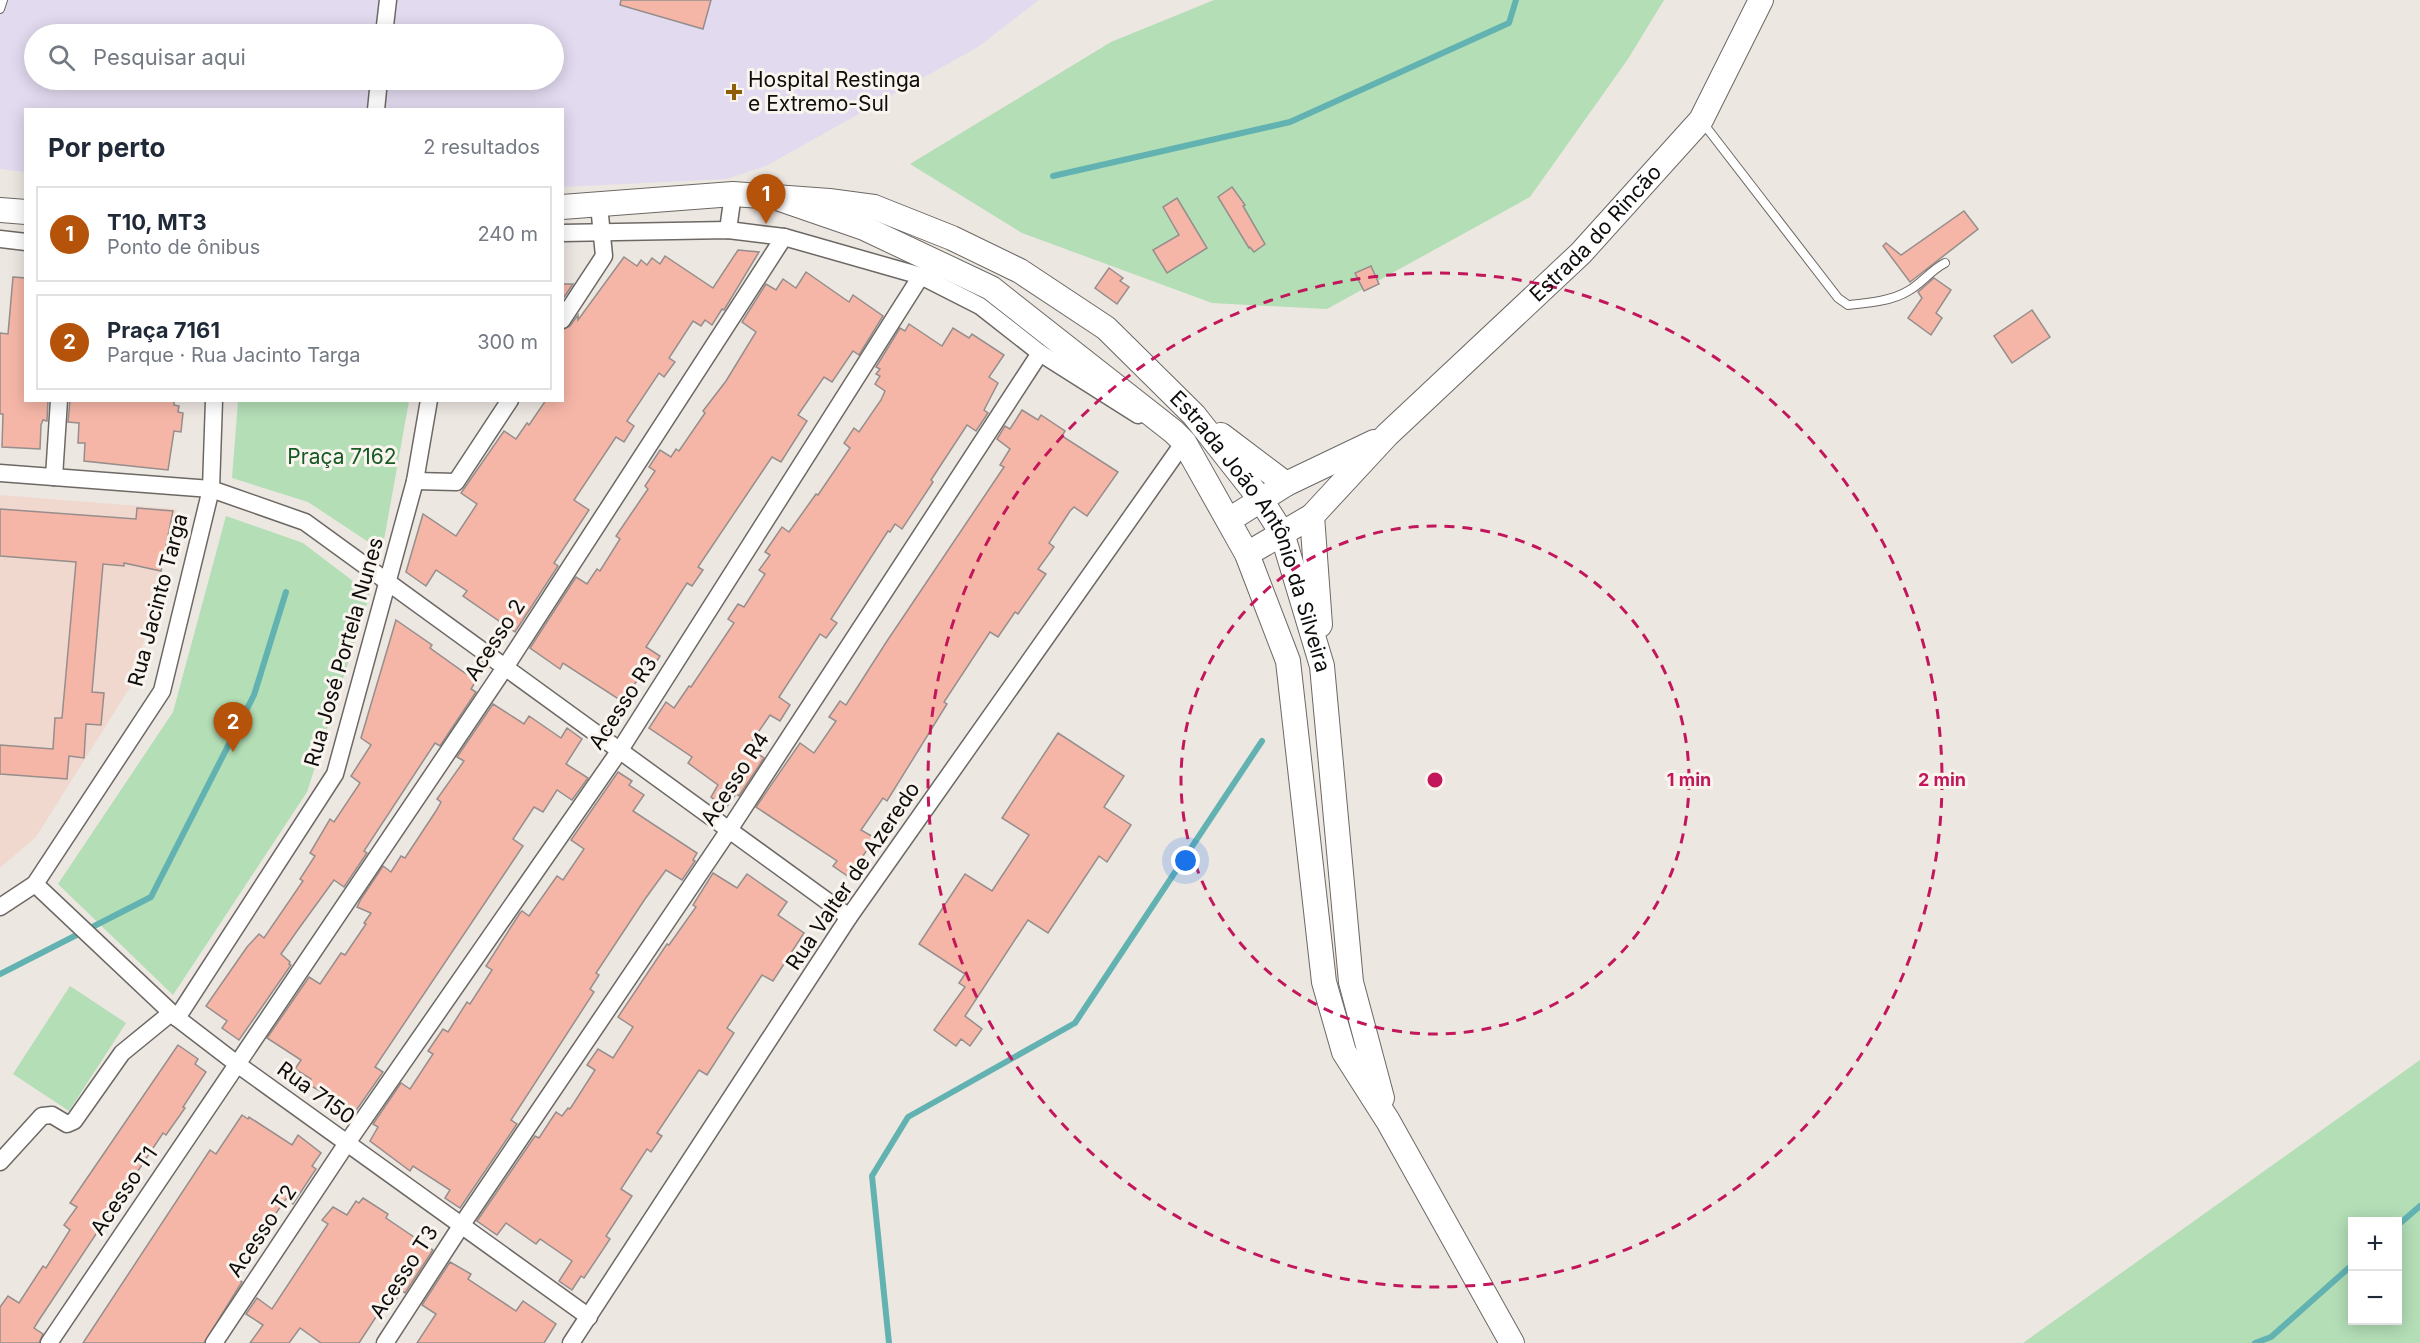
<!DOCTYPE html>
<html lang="pt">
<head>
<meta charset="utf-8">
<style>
  body { margin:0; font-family:Inter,sans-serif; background:#f6f6f7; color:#1f2937 }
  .controls { position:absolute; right:18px; bottom:18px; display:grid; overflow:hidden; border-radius:0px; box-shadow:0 3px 15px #0003 }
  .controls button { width:54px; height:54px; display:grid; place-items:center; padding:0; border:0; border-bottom:2px solid #e0e1e3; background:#fff; color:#1f2937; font:30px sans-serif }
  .you { position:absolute; left:1186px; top:861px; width:21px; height:21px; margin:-15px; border:4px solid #fff; border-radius:50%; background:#1a73e8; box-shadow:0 0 0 9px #1a73e833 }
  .badge { display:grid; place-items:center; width:39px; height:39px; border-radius:50%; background:#b45309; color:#fff; font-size:20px; font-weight:700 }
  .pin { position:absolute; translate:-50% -50px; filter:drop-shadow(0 2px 3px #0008) }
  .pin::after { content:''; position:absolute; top:32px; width:21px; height:18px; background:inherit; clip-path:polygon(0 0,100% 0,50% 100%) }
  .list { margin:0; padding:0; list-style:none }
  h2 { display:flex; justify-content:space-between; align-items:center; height:78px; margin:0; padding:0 24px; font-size:26px }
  h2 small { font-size:20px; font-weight:400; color:#747a83 }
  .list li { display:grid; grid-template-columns:39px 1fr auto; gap:18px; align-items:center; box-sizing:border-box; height:96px; margin:0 12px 12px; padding:0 12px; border:2px solid #e0e1e3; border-radius:0px }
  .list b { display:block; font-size:22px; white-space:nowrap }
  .list p { margin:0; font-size:20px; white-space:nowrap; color:#747a83 }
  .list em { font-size:20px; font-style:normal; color:#747a83 }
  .icon { flex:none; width:33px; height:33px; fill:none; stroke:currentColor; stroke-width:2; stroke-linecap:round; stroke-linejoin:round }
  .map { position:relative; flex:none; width:2420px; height:1343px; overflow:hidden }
  .search { position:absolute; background:#fff; box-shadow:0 3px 15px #0003; left:24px; top:24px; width:540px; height:66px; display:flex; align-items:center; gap:15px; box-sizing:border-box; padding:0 21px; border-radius:33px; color:#747a83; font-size:22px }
  .panel { position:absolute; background:#fff; box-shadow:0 3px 15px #0003; left:24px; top:108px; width:540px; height:294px; border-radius:0px }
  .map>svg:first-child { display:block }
</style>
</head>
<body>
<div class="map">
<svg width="2420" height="1343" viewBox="0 0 2420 1343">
  <rect width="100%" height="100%" fill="#ede7e2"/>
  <path fill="#e2daef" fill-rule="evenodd" d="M0,0H1039L978,47L766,166L726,179L563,187L562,110H26L25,172L0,169ZM34,34H554V80H34Z"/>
  <polygon fill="#f1d8cf" points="0,495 177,509 134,681 36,837 0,868"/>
  <g fill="#b3deb6" fill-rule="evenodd">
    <polygon points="1214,0 1664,0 1628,59 1530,197 1327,309 1212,303 1022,233 910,164 1111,42"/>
    <polygon points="238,401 409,401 382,551 308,502 232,478"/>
    <polygon points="226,516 303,543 370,594 307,792 173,995 58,884 173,712"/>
    <polygon points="70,986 126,1023 69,1111 13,1074"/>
    <path d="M2420,1060V1343H2023ZM2352,1222H2398V1320H2352Z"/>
  </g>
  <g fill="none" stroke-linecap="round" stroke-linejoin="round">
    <g stroke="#63b2b2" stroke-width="6">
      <polyline points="1053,176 1290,122 1509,23 1516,0"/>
      <polyline points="0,974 151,897 254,695 286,592"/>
      <polyline points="2398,1225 2420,1206"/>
      <polyline points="889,1343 872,1176 908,1117 1075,1023 1262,741"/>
      <polyline points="2255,1343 2271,1337 2352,1265"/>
    </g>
  </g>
  <g fill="#f5b6a7" stroke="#958e8c" stroke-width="1.5">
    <polygon points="621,0 711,0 703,29 620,5"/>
    <polygon points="1232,187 1245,205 1243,206 1265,244 1254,252 1250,247 1249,248 1218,197"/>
    <polygon points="1177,198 1207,248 1167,273 1153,250 1179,235 1163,207"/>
    <polygon points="1964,211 1978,229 1910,282 1883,246 1886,243 1901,255"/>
    <polygon points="738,250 759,252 724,310 722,309 712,325 705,320 701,326 693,321 669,358 675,362 664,377 659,373 627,421 634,426 624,442 616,437 574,500 589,510 554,563 558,566 515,632 463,596 467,591 436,570 426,586 406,572 423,514 456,536 477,504 461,493 504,431 516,439 527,423 529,425 546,400 562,400 562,330 570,326 578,315 578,320 624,257 637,266 641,260 647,265 652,258 660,264 665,256 713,288"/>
    <polygon points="1371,266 1379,284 1364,291 1355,273"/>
    <polygon points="1109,268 1123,278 1120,281 1129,287 1117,304 1095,288"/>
    <polygon points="806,272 849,302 853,295 883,316 859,355 853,351 832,382 824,377 798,415 807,421 781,462 772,457 698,567 703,570 692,586 687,583 646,647 660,656 650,672 645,669 630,691 628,690 620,700 563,663 560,669 530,648 576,577 587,584 597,569 600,571 620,539 616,536 648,489 645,486 655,471 649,467 660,450 671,457 676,449 679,451 705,413 703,411 726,381 756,332 742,322 766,284 776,290 783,279 796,288"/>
    <polygon points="13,277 26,278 26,400 48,401 47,421 43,420 41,425 40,449 2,447 3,414 0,414 0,333 8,334"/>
    <polygon points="1934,278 1951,290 1936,313 1942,318 1931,335 1908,318 1922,298 1918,292"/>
    <polygon points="562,284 573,284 562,300"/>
    <polygon points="2032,310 2050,337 2012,363 1994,336"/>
    <polygon points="909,324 942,346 953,328 969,338 972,334 1004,355 989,377 998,383 984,410 988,413 976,431 967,425 931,480 933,482 902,529 895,524 890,532 888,531 831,619 837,623 826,638 820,634 779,697 790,705 780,721 770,715 748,747 764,758 739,796 736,794 726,808 711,797 718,785 688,763 692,757 649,728 666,702 674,708 689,686 691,687 734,623 728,619 738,604 744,607 765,574 759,570 770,555 765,552 782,527 789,532 816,494 818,495 850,448 844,443 854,428 859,432 881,400 885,391 875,384 880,376 876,374 880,369 876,367 900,328 905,331"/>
    <polygon points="70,400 174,400 174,405 179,406 178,412 183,413 181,432 174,431 168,470 84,461 85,443 78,443 79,423 68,422"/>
    <polygon points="1022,410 1038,420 1041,415 1065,431 1062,436 1118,472 1087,516 1074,507 1070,511 1049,543 1054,547 1038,569 1046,574 1018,614 1015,612 998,637 990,632 944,702 947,704 887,801 883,798 861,830 875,838 849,877 833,866 837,861 756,807 800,743 814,753 836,721 829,717 840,701 846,705 887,641 1004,467 1000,465 1010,449 997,439 1005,426 1010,429"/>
    <polygon points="137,508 173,511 161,571 124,563 124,566 103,564 92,692 104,693 101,725 86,724 84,758 69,756 67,779 0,774 0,745 53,749 55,718 62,718 76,562 0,556 0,509 136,519"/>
    <polygon points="396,620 432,645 430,648 476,681 471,689 476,692 440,746 435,743 364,851 367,853 344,887 334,880 297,931 281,954 290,962 289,964 291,965 239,1040 222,1028 227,1021 206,1006 247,947 259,934 264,938 303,881 300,879 315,856 310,853 330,819 334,822 360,783 351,776 371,745 361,738"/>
    <polygon points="493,704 524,724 529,716 561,738 567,728 582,739 566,764 588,778 572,800 557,790 543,812 534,807 513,839 523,846 375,1067 383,1072 355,1112 308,1084 311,1079 295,1069 301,1060 267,1038 309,977 320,984 341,953 345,955 366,924 364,923 371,913 357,907 361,899 383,866 391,872 401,856 405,858 436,811 441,802 437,799 464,761 457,757"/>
    <polygon points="1058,733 1124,776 1104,807 1131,825 1107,862 1099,856 1048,933 1028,920 965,1016 982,1029 970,1046 961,1039 956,1046 934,1030 965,987 959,983 965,974 919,944 965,874 992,891 1029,835 1002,818"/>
    <polygon points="618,772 632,781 629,785 644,795 633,811 697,853 693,860 695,861 682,880 666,870 645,899 596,973 599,975 590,989 594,992 511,1120 517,1124 460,1208 445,1198 450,1190 413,1166 410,1171 370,1141 378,1127 373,1124 401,1083 410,1089 433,1054 428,1051 443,1029 448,1032 467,1002 470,1004 492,970 486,966 520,913 522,911 529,916 557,876 563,880 584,849 571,840"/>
    <polygon points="713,873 737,888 747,874 787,902 778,915 804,933 773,981 762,975 727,1028 734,1033 707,1075 699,1070 657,1133 662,1136 651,1152 647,1149 621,1189 632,1196 606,1236 610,1239 584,1278 581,1276 572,1290 559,1281 572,1261 540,1239 536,1244 506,1223 497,1235 477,1221 535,1136 539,1138 556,1112 562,1116 568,1108 570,1109 595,1070 587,1065 598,1049 613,1058 633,1027 618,1017 667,944 669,945 696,907 693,905"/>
    <polygon points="178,1045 198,1059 195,1064 206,1072 183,1107 185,1108 166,1135 163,1133 39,1320 34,1328 43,1334 39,1343 0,1343 0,1307 8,1296 19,1303 43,1266 46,1268 70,1230 64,1225 77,1207 70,1203"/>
    <polygon points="242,1115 248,1119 249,1117 292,1145 298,1135 321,1153 312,1166 316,1169 293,1204 286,1199 264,1230 236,1277 242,1282 204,1343 83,1343 210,1150 216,1154"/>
    <polygon points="363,1198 388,1214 386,1218 433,1250 405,1293 402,1291 395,1301 389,1297 359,1343 321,1343 300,1328 289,1343 250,1343 263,1325 246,1314 257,1298 272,1309 328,1224 322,1220 333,1207 347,1215 356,1201 359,1203"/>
    <polygon points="450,1262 471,1274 468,1279 516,1311 523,1301 556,1324 544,1343 417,1343 436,1314 422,1305"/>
  </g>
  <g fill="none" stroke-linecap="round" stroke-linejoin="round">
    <g stroke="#6d6864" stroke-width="10">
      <g id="lane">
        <polyline points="0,9 3,0"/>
        <path d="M1703,123L1838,298L1848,305C1867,303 1892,301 1908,291C1922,283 1931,270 1945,263"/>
      </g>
    </g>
    <g stroke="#6d6864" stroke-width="19">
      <g id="street">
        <polyline points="384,34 388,0"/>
        <polyline points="376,110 379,80"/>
        <polyline points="728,230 733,194"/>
        <polyline points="562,233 728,230 784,237 921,276 980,306 1040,353 1138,415"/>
        <polyline points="0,239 26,242"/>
        <polyline points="562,320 604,256 599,205"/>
        <polyline points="0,473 211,489 305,522 849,917"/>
        <polyline points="54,477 59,400"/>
        <polyline points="415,481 456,482 510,400"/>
        <polyline points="35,884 177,1018 237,1064 589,1317"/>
        <polyline points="0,907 35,884 162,691 211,489 214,400"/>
        <polyline points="177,1018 335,774 415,481 429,400"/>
        <polyline points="0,1162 42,1116 52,1115 67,1124 74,1121 122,1053 171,1013"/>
        <polyline points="49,1343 506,666 784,237"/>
        <polyline points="214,1343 347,1143 620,750 921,276"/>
        <polyline points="385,1343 461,1226 729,830 1040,353"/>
        <polyline points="571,1343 849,917 1184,442"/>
      </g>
    </g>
    <g stroke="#6d6864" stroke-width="26">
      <g id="secondary">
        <polyline points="777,198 864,228 991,288 1174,432 1184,442 1247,554 1288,661 1324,982 1344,1052 1388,1121 1512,1343"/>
        <path id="s1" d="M562,207L733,194L829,201L874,207L952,238L1020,271L1106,328L1194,415L1261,500L1282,533L1322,666L1351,982L1382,1098"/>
        <polyline points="0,210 26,212"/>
        <polyline points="1221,435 1286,484"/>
        <polyline points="1312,516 1320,625"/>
        <polyline points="1229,520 1286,484 1374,442"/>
        <path id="s2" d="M1247,554L1312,516L1387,435L1581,253L1701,120L1761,0"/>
      </g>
    </g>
    <use href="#lane" stroke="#fff" stroke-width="8"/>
    <use href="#street" stroke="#fff" stroke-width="16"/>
    <use href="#secondary" stroke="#fff" stroke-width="24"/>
  </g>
  <g fill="none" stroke="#c2185b" stroke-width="3" stroke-dasharray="10 8">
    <circle cx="1435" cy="780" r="254"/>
    <circle cx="1435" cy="780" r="507"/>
  </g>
  <path fill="#8d5d07" stroke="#faf4ef" stroke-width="2" d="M731 83h6v6h6v6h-6v6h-6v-6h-6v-6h6z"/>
  <g text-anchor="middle" stroke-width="6" stroke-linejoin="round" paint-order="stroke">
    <g font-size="21" fill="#0e0d0b" stroke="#faf4ef" text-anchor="start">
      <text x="748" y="87">Hospital Restinga<tspan x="748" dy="24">e Extremo-Sul</tspan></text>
    </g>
    <g font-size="21" fill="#0e0d0b" stroke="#faf4ef">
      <text dy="7" stroke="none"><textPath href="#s2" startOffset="476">Estrada do Rincão</textPath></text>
      <text dy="7" stroke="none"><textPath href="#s1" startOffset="831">Estrada João Antônio da Silveira</textPath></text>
      <text transform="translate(158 600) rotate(-75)" y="7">Rua Jacinto Targa</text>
      <text transform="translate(495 640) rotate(-57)" y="7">Acesso 2</text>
      <text transform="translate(344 652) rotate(-74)" y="7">Rua José Portela Nunes</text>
      <text transform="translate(623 703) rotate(-57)" y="7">Acesso R3</text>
      <text transform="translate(735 779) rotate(-57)" y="7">Acesso R4</text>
      <text transform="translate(853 876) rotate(-56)" y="7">Rua Valter de Azeredo</text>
      <text transform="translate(316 1093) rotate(36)" y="7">Rua 7150</text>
      <text transform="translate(124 1191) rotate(-56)" y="7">Acesso T1</text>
      <text transform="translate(262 1231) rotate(-56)" y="7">Acesso T2</text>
      <text transform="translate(404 1272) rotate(-57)" y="7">Acesso T3</text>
    </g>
    <g font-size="21" fill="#165a24" stroke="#faf4ef">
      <text x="342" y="464">Praça 7162</text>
    </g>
  </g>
  <circle cx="1435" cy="780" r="9" fill="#c2185b" stroke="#faf4ef" stroke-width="3"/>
  <g font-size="18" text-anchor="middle" font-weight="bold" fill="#c2185b" stroke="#faf4ef" stroke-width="6" stroke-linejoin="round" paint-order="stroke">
    <text x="1689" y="786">1 min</text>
    <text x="1942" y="786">2 min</text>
  </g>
</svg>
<div class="controls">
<button>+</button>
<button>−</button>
</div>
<div class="you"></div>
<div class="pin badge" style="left:766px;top:224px">1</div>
<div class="pin badge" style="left:233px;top:752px">2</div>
<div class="search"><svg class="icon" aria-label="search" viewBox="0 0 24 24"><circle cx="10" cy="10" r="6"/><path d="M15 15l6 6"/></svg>Pesquisar aqui</div>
<section class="panel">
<h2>Por perto<small>2 resultados</small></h2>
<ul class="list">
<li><span class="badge">1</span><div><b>T10, MT3</b><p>Ponto de ônibus</p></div><em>240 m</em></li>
<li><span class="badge">2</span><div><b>Praça 7161</b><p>Parque · Rua Jacinto Targa</p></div><em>300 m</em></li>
</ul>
</section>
</div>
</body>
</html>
